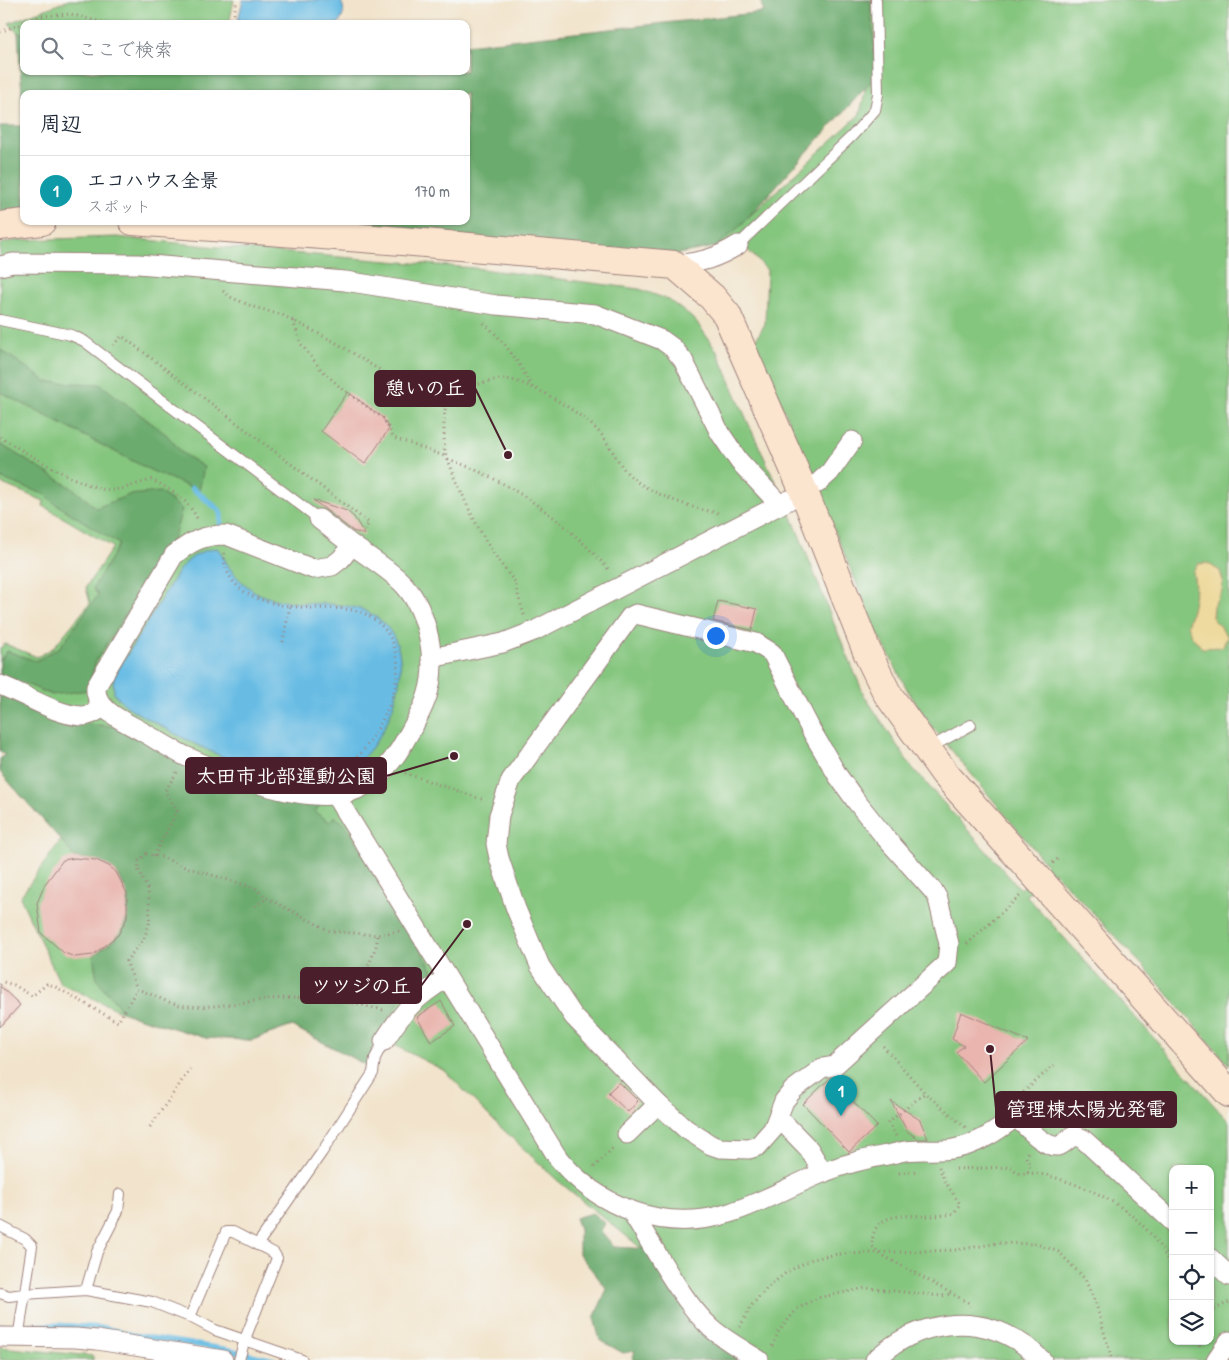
<!DOCTYPE html>
<html lang="ja">
<head>
<meta charset="utf-8">
<style>
  body { margin:0; font-family:"Patrick Hand","Klee One",sans-serif; background:#f6f6f7; color:#1f2937 }
  .controls { position:absolute; right:15px; bottom:15px; display:grid; overflow:hidden; border-radius:10px; box-shadow:0 1px 4px #0004 }
  .controls button { width:45px; height:45px; display:grid; place-items:center; padding:0; border:0; border-bottom:1px solid #e0e1e3; background:#fff; color:#1f2937; font:25px sans-serif }
  .you { position:absolute; left:715px; top:635px; width:18px; height:18px; margin:-12px; border:4px solid #fff; border-radius:50%; background:#1a73e8; box-shadow:0 0 0 8px #1a73e833 }
  .badge { display:grid; place-items:center; width:32px; height:32px; border-radius:50%; background:#c8321e; color:#fff; font-size:16px; font-weight:700 }
  .pin { position:absolute; translate:-50% -41px; filter:drop-shadow(0 1px 2px #0008) }
  .pin::after { content:''; position:absolute; top:26px; width:18px; height:15px; background:inherit; clip-path:polygon(0 0,100% 0,50% 100%) }
  .list { margin:0; padding:0; list-style:none }
  h2 { display:flex; justify-content:space-between; align-items:center; height:65px; margin:0; padding:0 20px; font-size:21px }
  h2 small { font-size:16px; font-weight:400; color:#747a83 }
  .list li { display:grid; grid-template-columns:32px 1fr auto; gap:15px; align-items:center; box-sizing:border-box; height:70px; padding:0 20px; border-top:1px solid #e0e1e3 }
  .list b { display:block; font-size:19px; white-space:nowrap }
  .list p { margin:0; font-size:16px; white-space:nowrap; color:#747a83 }
  .list em { font-size:16px; font-style:normal; color:#747a83 }
  .icon { flex:none; width:28px; height:28px; fill:none; stroke:currentColor; stroke-width:2; stroke-linecap:round; stroke-linejoin:round }
  .map { position:relative; flex:none; width:1229px; height:1360px; overflow:hidden }
  .search { position:absolute; background:#fff; box-shadow:0 1px 4px #0004; left:20px; top:20px; width:450px; height:55px; display:flex; align-items:center; gap:12px; box-sizing:border-box; padding:0 18px; border-radius:10px; color:#747a83; font-size:19px }
  .panel { position:absolute; background:#fff; box-shadow:0 1px 4px #0004; left:20px; top:90px; width:450px; height:135px; border-radius:10px }
  .map>svg:first-child { display:block }
</style>
</head>
<body>
<div class="map">
<svg width="1229" height="1360" viewBox="0 0 1229 1360">
  <rect width="100%" height="100%" fill="#f6f6f2"/>
  <filter id="ink" filterUnits="userSpaceOnUse"><feTurbulence type="fractalNoise" baseFrequency=".02" numOctaves="2"/><feDisplacementMap in="SourceGraphic" scale="10" xChannelSelector="R" yChannelSelector="G"/><feConvolveMatrix kernelMatrix="1 2 1 2 8 2 1 2 1" color-interpolation-filters="sRGB"/></filter>
  <filter id="wash" filterUnits="userSpaceOnUse"><feTurbulence type="fractalNoise" baseFrequency=".0096" numOctaves="4" result="noise"/><feDisplacementMap in="SourceGraphic" scale="20" xChannelSelector="R" yChannelSelector="G"/><feGaussianBlur stdDeviation="1.12" result="paint"/><feColorMatrix in="noise" values="0 0 0 0 0 0 0 0 0 0 0 0 0 0 0 0 0 1.4 0 .05"/><feComposite in="paint" operator="in"/></filter>
  <g filter="url(#wash)">
    <rect width="100%" height="100%" fill="#f2e4cc"/>
    <g fill="#85c67f" stroke="#687255" fill-rule="evenodd">
      <polygon points="69,0 234,0 229,24 24,24 24,34 18,33 9,23"/>
      <path d="M864,0H1229V1065L1147,970L1053,871L1026,895L1229,1122V1360H701L665,1290L641,1248L557,1180L493,1120L445,1071L380,1038L366,1065L292,1026L252,1040L206,1038L124,1013L60,983L20,897L61,840L0,772V759L5,755L0,752V648L5,644L37,657L53,648L90,603L86,587L113,547L43,506L44,501L0,483V244L18,240L117,237L218,247L474,268L639,289L669,300L696,321L718,353L750,427L792,517L833,621L864,695L910,765L1020,889L1046,864L929,723L908,691L877,632L755,341L765,324L767,270L747,249L716,247L859,115C872,78 866,39 864,0ZM1173,1169H1210V1341H1173Z"/>
      <polygon points="0,1347 93,1356 93,1360 0,1360"/>
    </g>
    <g fill="#6cab6e" stroke="#5b654c">
      <polygon points="760,0 870,0 877,75 741,225 716,247 650,259 225,221 466,221 466,94 24,94 24,213 0,217 0,126 24,126 18,33 24,34 24,71 466,71 466,45 764,12"/>
      <polygon points="0,349 47,382 100,384 167,435 182,453 204,467 199,491 150,470 0,392"/>
      <polygon points="0,444 75,490 96,508 129,495 160,492 182,509 174,537 96,661 88,690 52,695 24,683 1,677 0,661 7,651 36,661 60,647 98,595 93,588 119,544 54,503 46,495 0,478"/>
      <path d="M0,693L81,723L117,727L320,804L315,812L330,822L334,816L346,825L432,969L433,974L426,982L402,997L384,1028L366,1065L292,1026L252,1040L206,1038L124,1013L97,980L93,955C101,949 111,943 118,936C134,917 130,879 108,866C98,860 87,859 75,858L61,840L0,772V759L5,755L0,752Z"/>
      <polygon points="592,1213 605,1223 601,1231 614,1247 652,1249 688,1305 755,1360 632,1360 635,1351 623,1353 600,1340 594,1318 607,1289 579,1254 579,1229 575,1218"/>
    </g>
    <path fill="#eeda9e" stroke="#9c7c64" d="M1207,563L1220,571L1223,581L1222,591L1213,606L1212,617L1228,637L1222,647L1202,648L1191,635L1187,625C1194,607 1197,591 1193,572L1198,564Z"/>
    <g fill="#67bce4" stroke="#586e88">
      <path d="M243,0H340C346,9 344,16 338,24H237Z"/>
      <path d="M217,548C222,553 225,561 229,567C238,580 251,592 267,597C309,612 365,590 392,634C405,656 401,680 394,703C386,731 366,764 337,775C331,778 307,781 300,780C251,772 199,748 156,723C141,715 124,707 114,693L113,678L179,570C190,558 200,550 217,548Z"/>
    </g>
    <g fill="none" stroke-linecap="round" stroke-linejoin="round">
      <g stroke="#67bce4" stroke-width="5.5">
        <polyline points="192,488 219,510 221,515 220,531"/>
        <polyline points="0,1327 53,1325 104,1328 132,1335 229,1350 274,1360"/>
      </g>
    </g>
    <g id="blocks">
      <g fill="#e9b5ae">
        <polygon points="348,392 383,418 389,429 365,464 321,431"/>
        <polygon points="313,500 347,511 354,517 365,535 353,531"/>
        <polygon points="718,601 757,609 752,630 713,621"/>
        <polygon points="75,858 96,860 109,866 116,872 127,893 127,918 118,935 93,955 75,957 64,953 41,933 37,903 45,884 63,860"/>
        <polygon points="0,986 20,1005 0,1027"/>
        <polygon points="441,1001 455,1026 431,1042 417,1017"/>
        <polygon points="961,1012 1028,1041 984,1082 956,1052 964,1046 952,1039"/>
        <polygon points="830,1078 877,1126 849,1152 803,1104"/>
        <polygon points="619,1082 638,1101 628,1112 608,1093"/>
        <polygon points="891,1101 920,1120 928,1139 918,1139 907,1131"/>
      </g>
    </g>
  </g>
  <g filter="url(#ink)">
    <use href="#blocks" fill-opacity="0" stroke="#9e827c" stroke-width="1"/>
    <g fill="none" stroke-linecap="round" stroke-linejoin="round">
      <g stroke="#9e827c" stroke-width="12">
        <g id="lane">
          <polyline points="738,245 852,136 875,110 878,94 876,0"/>
          <polyline points="0,320 71,335 84,341 319,519"/>
          <polyline points="927,749 971,725"/>
          <polyline points="0,1226 25,1239 32,1246 18,1339"/>
          <polyline points="257,1245 322,1152 373,1073 375,1058 384,1041"/>
          <polyline points="86,1290 97,1252 118,1211 120,1194"/>
          <polyline points="0,1293 9,1296 24,1294 86,1290 152,1302 190,1317 215,1330 302,1360"/>
          <polyline points="190,1317 226,1232 233,1232 274,1253 277,1258 245,1339 239,1360"/>
        </g>
      </g>
      <g stroke="#9e827c" stroke-width="21">
        <g id="street">
          <path d="M675,265C702,262 715,259 738,245"/>
          <polyline points="0,266 13,263 138,264 345,281 496,305 595,314 662,340 673,348 683,360 720,433 739,461 779,504"/>
          <polyline points="818,483 830,472 852,441"/>
          <path d="M319,519C329,527 340,536 351,544C369,558 390,569 405,586C427,611 438,660 428,693C424,708 415,723 407,737C393,763 373,789 341,794C299,802 224,774 185,756C171,749 157,740 143,732C126,722 94,710 96,687L174,555C192,541 203,535 226,535L313,569L332,566L341,559L352,545"/>
          <polygon points="636,614 756,643 772,653 811,730 838,776 856,801 884,836 934,892 938,899 949,944 947,963 834,1066 822,1068 793,1090 784,1101 773,1129 758,1146 749,1149 720,1148 711,1145 686,1129 658,1104 574,1017 540,966 516,909 499,858 496,844 499,815 511,780 630,617"/>
          <polyline points="431,658 503,643 534,631 789,500"/>
          <path d="M0,685C25,694 55,715 82,716C90,716 97,711 104,707"/>
          <path d="M335,795L558,1158C598,1207 663,1233 726,1214C770,1201 809,1174 852,1163C868,1158 885,1156 900,1152C917,1148 936,1152 953,1149C977,1145 997,1131 1016,1117C1025,1125 1044,1148 1058,1146C1064,1145 1069,1138 1074,1135L1083,1139L1173,1222"/>
          <path d="M384,1041C404,1010 415,997 447,978"/>
          <polyline points="778,1117 809,1149 823,1173"/>
          <polyline points="627,1134 658,1104"/>
          <path d="M631,1211C654,1247 680,1299 711,1328C725,1340 743,1350 759,1360"/>
          <polyline points="1210,1258 1229,1276"/>
          <polyline points="0,1337 76,1338 97,1340 223,1360"/>
          <path d="M875,1360C916,1321 976,1311 1024,1345C1030,1349 1036,1355 1042,1360"/>
          <polyline points="1216,1360 1229,1341"/>
        </g>
      </g>
      <g stroke="#9e827c" stroke-width="30">
        <g id="secondary">
          <polyline points="133,221 402,241 675,265 712,297 727,315 804,492 868,654 887,693 945,774 1229,1093"/>
          <polyline points="0,226 42,221"/>
        </g>
      </g>
      <g stroke="#9e827c" stroke-width="3" stroke-dasharray="1 4" stroke-linecap="butt">
        <polyline points="232,24 237,0"/>
        <polyline points="0,32 41,16 70,14 109,24"/>
        <polyline points="223,291 232,298 254,307 282,315 335,342 373,366 446,406"/>
        <polyline points="293,321 301,344 320,368 342,389 383,418 394,438 447,457"/>
        <path d="M484,323C506,343 518,361 532,387"/>
        <polyline points="113,345 122,336 369,523 364,530"/>
        <path d="M0,437C23,451 88,492 113,490C125,489 139,483 151,480C170,488 190,501 198,521"/>
        <path d="M448,459C511,481 566,521 610,571"/>
        <path d="M224,553C223,564 227,572 233,581C249,603 288,607 314,608C335,609 358,606 375,620C413,650 396,699 375,733C369,742 363,753 354,760C345,767 330,773 319,774"/>
        <path d="M524,615L516,588V583C483,545 463,499 445,452C444,442 443,415 446,406C449,397 461,390 469,387C480,384 492,379 503,379C528,379 585,415 601,434C612,448 619,466 632,478C650,493 697,511 720,513"/>
        <polyline points="283,642 290,605"/>
        <polyline points="405,773 484,800"/>
        <polyline points="154,856 177,811 165,791 177,772"/>
        <polyline points="1053,863 1060,857"/>
        <polyline points="255,906 267,898"/>
        <polyline points="967,944 1022,894"/>
        <polyline points="0,985 3,982 14,985 32,996 47,984 54,986 118,1022 137,989"/>
        <polyline points="363,1005 368,967 377,944 377,935"/>
        <path d="M383,1010C355,1003 327,998 297,998C260,997 224,1009 187,1006C169,1005 153,994 137,989L126,961L144,939L149,924L150,910L148,890L138,869L139,861L146,854L162,857L182,866L255,888L267,898L330,931L377,935L399,931"/>
        <polyline points="883,1046 925,1093 966,1128"/>
        <polyline points="1016,1099 1055,1064"/>
        <polyline points="150,1127 190,1069"/>
        <polyline points="896,1136 888,1123 925,1093"/>
        <polyline points="594,1167 614,1147"/>
        <path d="M939,1167L945,1182L960,1204L954,1213C925,1223 872,1200 872,1246L880,1254L969,1303L970,1306"/>
        <path d="M956,1169L1012,1167C1016,1173 1020,1174 1027,1173L1030,1169L1028,1161L1026,1157L1028,1151"/>
        <polyline points="899,1173 918,1171"/>
        <path d="M1027,1173C1042,1173 1054,1177 1068,1182C1115,1197 1152,1224 1173,1270"/>
        <polyline points="1210,1312 1229,1302"/>
        <polyline points="740,1327 752,1305 768,1287 787,1272 812,1259 838,1254 956,1250 999,1243 1037,1244 1059,1252 1085,1279 1096,1304 1112,1360"/>
        <polyline points="1198,1341 1201,1350"/>
        <polyline points="772,1346 779,1331 797,1309 817,1298 866,1288 942,1296 950,1294"/>
      </g>
      <use href="#lane" stroke="#fff" stroke-width="10"/>
      <use href="#street" stroke="#fff" stroke-width="19"/>
      <use href="#secondary" stroke="#fbe5cf" stroke-width="28"/>
    </g>
  </g>
  <path fill="none" stroke="#4a1f2b" stroke-width="2" d="M508 455L475 388M454 756L386 776M467 924L421 986M990 1049L996 1109"/>
  <g fill="#4a1f2b" stroke="#f6f6f2" stroke-width="2">
    <circle cx="508" cy="455" r="5"/>
    <circle cx="454" cy="756" r="5"/>
    <circle cx="467" cy="924" r="5"/>
    <circle cx="990" cy="1049" r="5"/>
  </g>
  <g fill="#4a1f2b" stroke="#4a1f2b" stroke-width="2">
    <rect x="375" y="371" width="100" height="35" rx="5"/>
    <rect x="186" y="758" width="200" height="35" rx="5"/>
    <rect x="301" y="968" width="120" height="35" rx="5"/>
    <rect x="996" y="1092" width="180" height="35" rx="5"/>
  </g>
  <g font-size="20" text-anchor="middle" font-weight="bold" fill="#fff">
    <text x="425" y="395">憩いの丘</text>
    <text x="286" y="783">太田市北部運動公園</text>
    <text x="361" y="993">ツツジの丘</text>
    <text x="1086" y="1116">管理棟太陽光発電</text>
  </g>
</svg>
<div class="controls">
<button>+</button>
<button>−</button>
<button><svg class="icon" aria-label="locate" viewBox="0 0 24 24"><circle cx="12" cy="12" r="6"/><path d="M12 2v4M12 18v4M2 12h4M18 12h4"/></svg></button>
<button><svg class="icon" aria-label="layers" viewBox="0 0 24 24"><path d="M12 4l9 5-9 5-9-5zM3 14l9 5 9-5"/></svg></button>
</div>
<div class="you"></div>
<div class="pin badge" style="left:841px;top:1116px;background:#0f9aa8">1</div>
<div class="search"><svg class="icon" aria-label="search" viewBox="0 0 24 24"><circle cx="10" cy="10" r="6"/><path d="M15 15l6 6"/></svg>ここで検索</div>
<section class="panel">
<h2>周辺<small></small></h2>
<ul class="list">
<li><span class="badge" style="background:#0f9aa8">1</span><div><b>エコハウス全景</b><p>スポット</p></div><em>170 m</em></li>
</ul>
</section>
</div>
</body>
</html>
